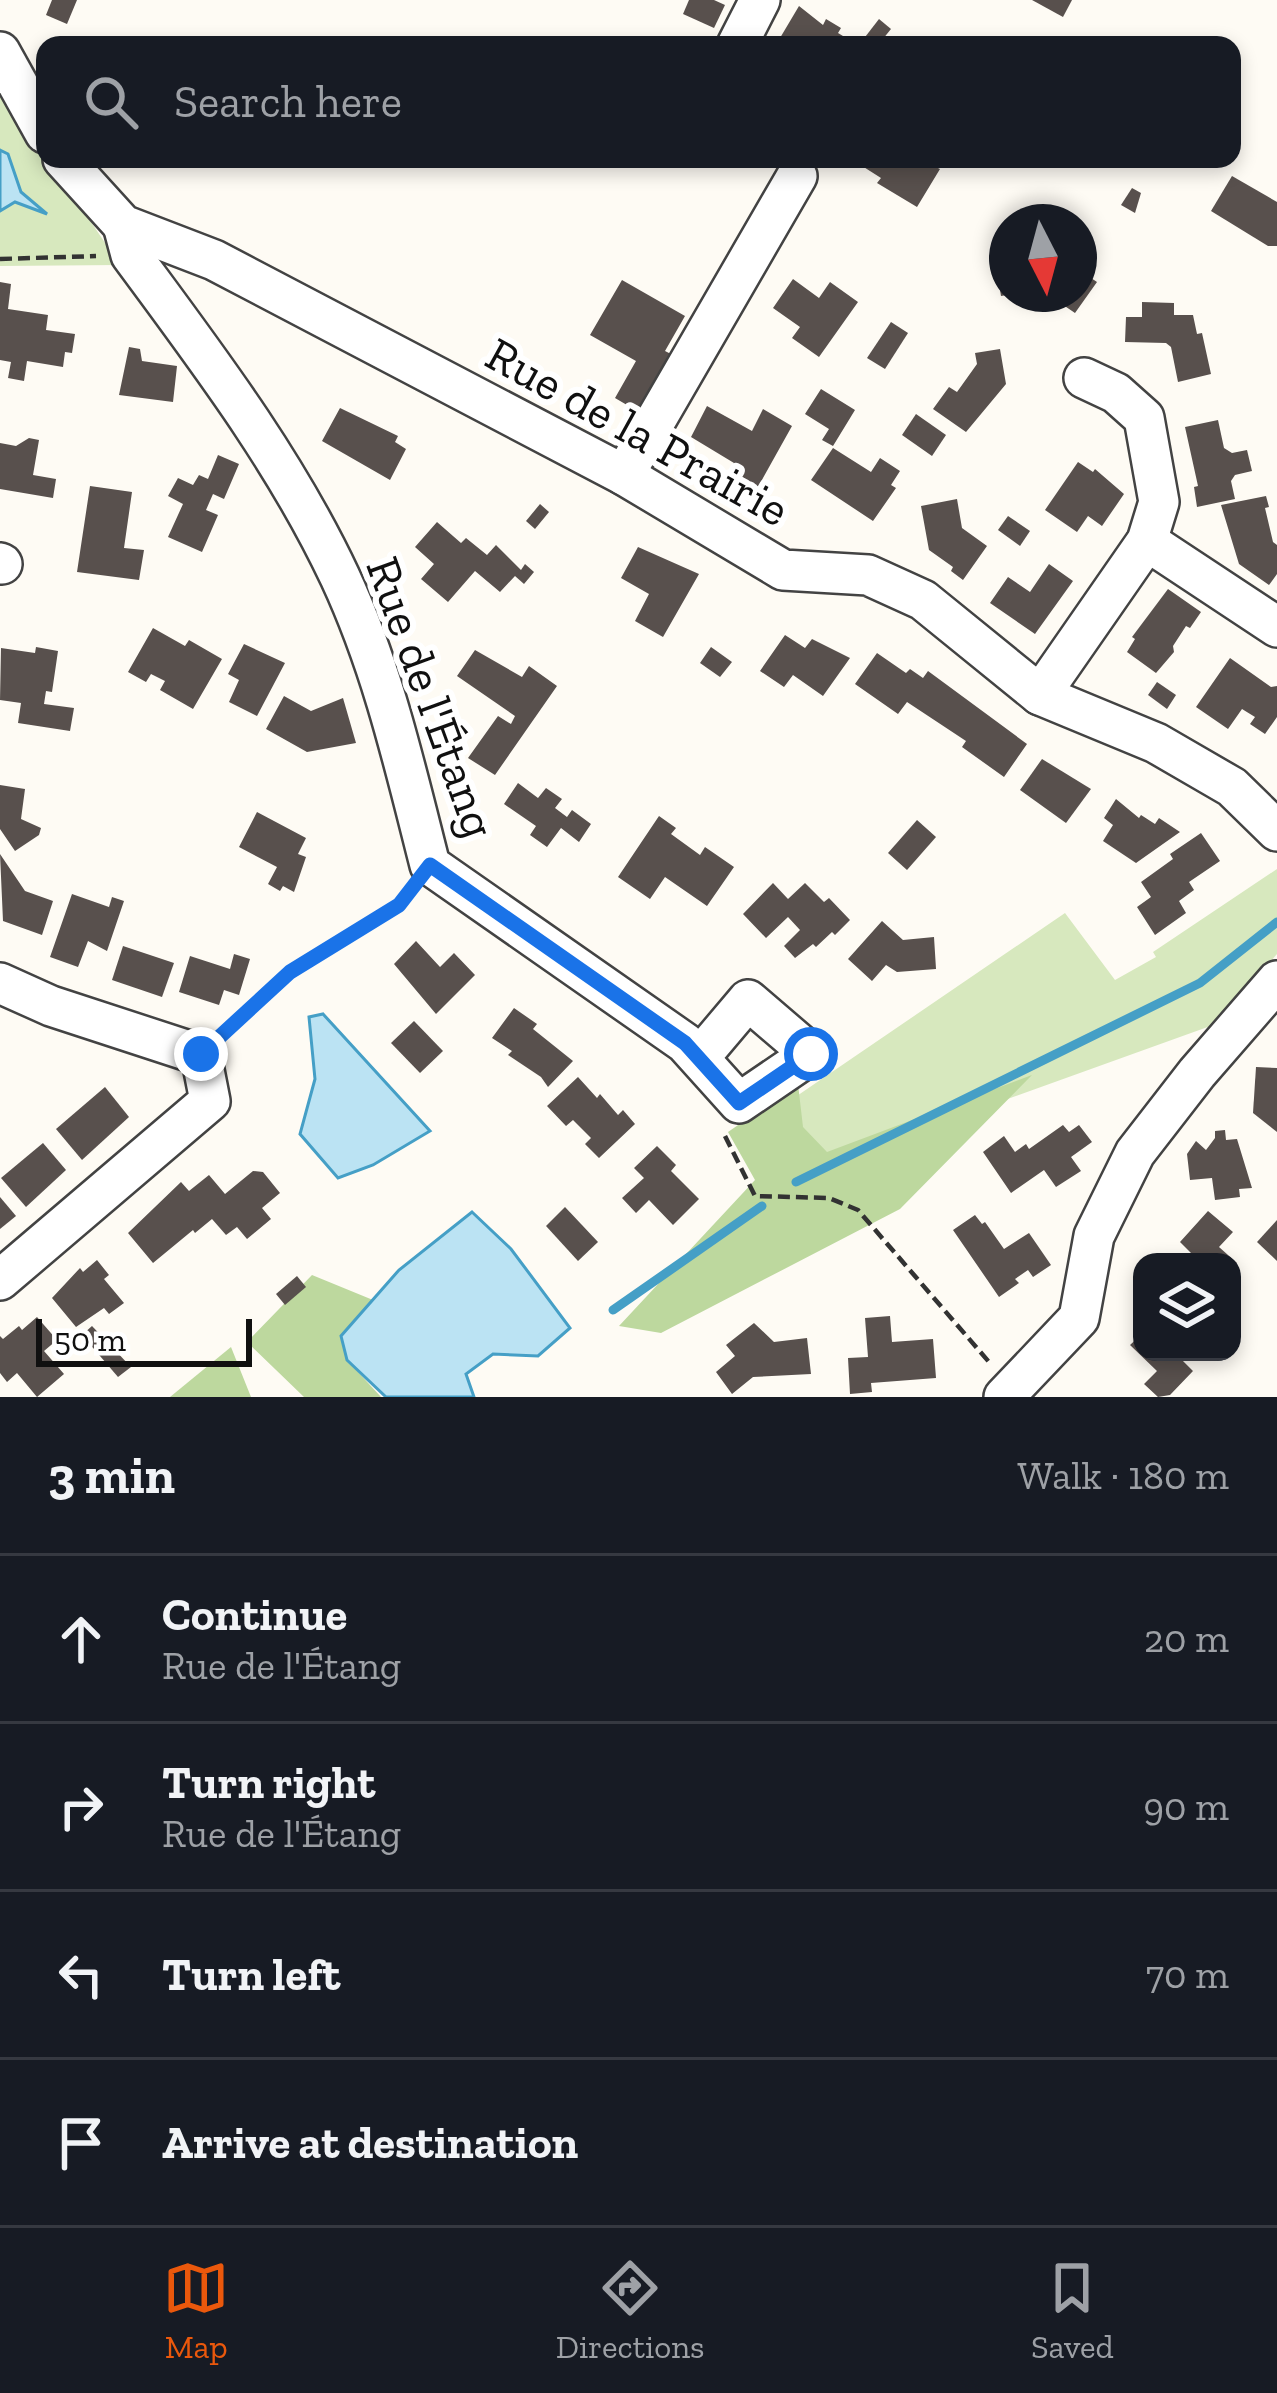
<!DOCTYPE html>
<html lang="en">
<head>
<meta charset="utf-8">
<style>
  body { margin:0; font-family:"Zilla Slab",serif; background:#242831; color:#f1f3f6 }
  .controls { position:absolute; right:36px; bottom:36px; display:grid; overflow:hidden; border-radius:24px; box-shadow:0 6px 18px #0003 }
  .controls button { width:108px; height:108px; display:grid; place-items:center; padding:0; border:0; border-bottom:3px solid #363941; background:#171b24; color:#f1f3f6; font:60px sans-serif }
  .compass { position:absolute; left:989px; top:204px; width:108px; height:108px; border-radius:50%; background:#171b24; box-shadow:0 6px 18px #0003; rotate:174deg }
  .scale { position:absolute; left:36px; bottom:30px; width:216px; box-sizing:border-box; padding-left:12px; border:6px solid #101010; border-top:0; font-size:33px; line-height:42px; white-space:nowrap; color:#101010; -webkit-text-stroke:9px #fff; paint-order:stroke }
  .stop { position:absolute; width:36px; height:36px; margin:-27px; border:9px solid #1a73e8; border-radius:50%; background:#fff }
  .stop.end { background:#1a73e8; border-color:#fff; box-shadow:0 3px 12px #0008 }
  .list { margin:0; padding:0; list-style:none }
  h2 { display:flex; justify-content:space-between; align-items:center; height:156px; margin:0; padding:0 48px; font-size:51px }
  h2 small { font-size:39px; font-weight:400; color:#9ea1a6 }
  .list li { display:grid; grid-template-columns:78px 1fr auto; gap:36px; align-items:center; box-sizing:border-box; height:168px; padding:0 48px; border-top:3px solid #363941 }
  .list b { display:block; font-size:45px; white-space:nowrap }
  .list p { margin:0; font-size:39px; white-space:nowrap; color:#9ea1a6 }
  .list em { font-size:39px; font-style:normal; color:#9ea1a6 }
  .icon { flex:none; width:66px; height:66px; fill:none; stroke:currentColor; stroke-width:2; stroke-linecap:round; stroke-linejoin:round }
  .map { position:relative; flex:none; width:1277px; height:1397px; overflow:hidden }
  .search { position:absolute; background:#171b24; box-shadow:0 6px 18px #0003; left:36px; right:36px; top:36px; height:132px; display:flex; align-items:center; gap:30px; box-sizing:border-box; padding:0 42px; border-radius:24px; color:#9ea1a6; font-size:45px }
  .sheet { height:828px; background:#171b24 }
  nav { display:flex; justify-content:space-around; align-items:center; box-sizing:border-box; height:168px; border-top:3px solid #363941; background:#171b24; font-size:33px; color:#9ea1a6 }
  nav a { display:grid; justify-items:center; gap:6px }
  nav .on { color:#ea580c }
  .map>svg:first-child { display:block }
</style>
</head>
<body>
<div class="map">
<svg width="1277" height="1397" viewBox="0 0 1277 1397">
  <rect width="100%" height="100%" fill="#fefbf4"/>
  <g fill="#d7e8be">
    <polygon points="0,75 37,142 120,265 0,266"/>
    <polygon points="1277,869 1277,954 1216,1024 910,1134 803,1184 788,1102 1065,913 1115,980 1156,957 1153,952"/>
  </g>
  <g fill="#bdd89e">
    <polygon points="1032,1075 900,1209 661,1333 619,1326 755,1180 728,1132 798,1084 803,1127 827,1152"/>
    <polygon points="312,1275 373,1300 341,1336 347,1360 381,1397 304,1397 247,1342"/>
    <polygon points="231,1347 251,1397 170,1397"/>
  </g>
  <g fill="#bbe3f3" stroke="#459fc6" stroke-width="3">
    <polygon points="0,150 8,154 21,192 47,214 15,202 0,211"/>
    <polygon points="323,1014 430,1131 373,1165 338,1178 300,1134 315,1079 309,1017"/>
    <polygon points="472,1212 511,1249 570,1328 538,1356 493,1354 466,1374 474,1397 386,1397 347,1360 341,1336 399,1270"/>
  </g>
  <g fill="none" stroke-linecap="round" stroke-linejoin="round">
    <g stroke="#459fc6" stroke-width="9">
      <polyline points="796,1182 1200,983 1277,922"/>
      <polyline points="613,1310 762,1206"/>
    </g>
  </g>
  <g fill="#58504d">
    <polygon points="52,0 77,0 67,24 46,15"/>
    <polygon points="689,0 714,0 725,5 714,28 683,14"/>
    <polygon points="1032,0 1072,0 1063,17"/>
    <polygon points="799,6 823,25 826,19 841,28 838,33 858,45 782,45 780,38"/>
    <polygon points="879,19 891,29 878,45 868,45 862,41"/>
    <polygon points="862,159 928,159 926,162 940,169 917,207 877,183 881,178 859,164"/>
    <polygon points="1232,176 1277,202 1277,246 1268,246 1211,211"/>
    <polygon points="1132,188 1141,193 1135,213 1121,205"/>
    <polygon points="1007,259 1007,295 1001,296 995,261"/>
    <polygon points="1079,270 1097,282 1075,313 1047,294 1079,294"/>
    <polygon points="793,279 819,298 830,282 858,302 819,357 792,338 800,327 773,308"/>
    <polygon points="622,280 685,316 665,351 677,357 644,415 615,398 636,361 590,335"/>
    <polygon points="0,282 11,284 8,309 48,315 46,330 75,334 72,353 65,352 63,367 27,361 24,381 8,378 11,362 0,360"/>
    <polygon points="1142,302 1174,303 1174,315 1193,315 1197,334 1202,333 1211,374 1178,382 1171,347 1166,343 1125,342 1126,317 1142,317"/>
    <polygon points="891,322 908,333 885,369 867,358"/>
    <polygon points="129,347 140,349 142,361 177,366 173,402 119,395"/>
    <polygon points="1000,349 1006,384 966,432 933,409 949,387 957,392 977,364 975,353"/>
    <polygon points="821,389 855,410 833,446 822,440 829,429 805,414"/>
    <polygon points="707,406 752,431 763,409 792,426 758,487 731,470 734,463 691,437"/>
    <polygon points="340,408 398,436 395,442 406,449 390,480 322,441"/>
    <polygon points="916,414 946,435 932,456 902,435"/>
    <polygon points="1218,420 1224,448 1232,453 1247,450 1252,471 1235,475 1231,481 1235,499 1197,507 1194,487 1198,486 1185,427"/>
    <polygon points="29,438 39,440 33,475 56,479 53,498 0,489 0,443 16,446"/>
    <polygon points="833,448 871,472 880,458 900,471 891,485 896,488 873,521 811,480"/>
    <polygon points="218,455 239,464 224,499 213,494 206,510 218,515 202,552 168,537 183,504 168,496 178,478 193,485 199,475 208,479"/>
    <polygon points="1078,462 1093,472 1095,469 1124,494 1102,526 1088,516 1077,532 1045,510"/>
    <polygon points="90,486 132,492 124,548 144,550 139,580 77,572"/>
    <polygon points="1266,496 1269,507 1265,508 1273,542 1277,545 1277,574 1269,585 1239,564 1221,505"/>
    <polygon points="957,499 962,528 987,546 963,580 951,571 953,567 929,550 921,506"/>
    <polygon points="540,504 549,512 535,529 526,521"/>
    <polygon points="1008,516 1030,531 1020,546 998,530"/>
    <polygon points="437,522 461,543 466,538 487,555 496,545 521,570 525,564 534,572 524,584 515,576 500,592 475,571 448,602 421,579 434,564 415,547"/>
    <polygon points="638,547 699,574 663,637 635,621 649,594 621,578"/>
    <polygon points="1049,564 1073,581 1035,634 990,603 1008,577 1030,592"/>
    <polygon points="1168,589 1201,612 1190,628 1186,626 1173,646 1174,652 1156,673 1127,652 1135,639 1132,637"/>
    <polygon points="153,628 185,646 189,640 222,659 193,709 160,690 165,681 151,674 146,682 128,672"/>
    <polygon points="785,635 805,648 812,639 850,658 823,696 793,675 784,687 760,671"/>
    <polygon points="244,644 285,663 257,716 229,702 239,680 228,674"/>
    <polygon points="36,647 58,651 52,692 46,691 44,704 74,708 70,731 18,723 21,703 0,700 1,648 35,653"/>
    <polygon points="711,647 732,662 720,677 700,663"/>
    <polygon points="475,650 522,677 529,666 557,686 495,775 468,758 498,716 511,724 515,716 457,676"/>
    <polygon points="877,653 906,673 910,669 923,678 928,671 1027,744 1004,777 962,747 966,741 907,702 898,714 855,684"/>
    <polygon points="1230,658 1271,687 1277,686 1277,717 1265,734 1250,724 1255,717 1242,709 1228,729 1196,707"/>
    <polygon points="1157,682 1176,695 1167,709 1148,695"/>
    <polygon points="284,696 311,711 343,698 356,743 307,752 266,729"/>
    <polygon points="1042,759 1091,789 1066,823 1020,790"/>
    <polygon points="518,783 538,798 546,788 562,799 555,808 567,817 572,810 591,824 579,842 561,828 547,847 530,835 536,826 504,804"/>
    <polygon points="0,785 25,789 21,819 41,828 39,835 15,851 0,829"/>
    <polygon points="1116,799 1139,818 1141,815 1155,824 1159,818 1180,832 1136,863 1103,841 1113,825 1104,818"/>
    <polygon points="257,812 306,838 298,854 306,857 294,892 283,886 280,891 268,884 277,867 239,847"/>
    <polygon points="659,816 676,828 671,834 700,855 705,847 734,867 707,906 665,877 650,899 618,877"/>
    <polygon points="917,820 936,837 907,870 888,853"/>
    <polygon points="1201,833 1220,861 1189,882 1194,890 1179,901 1186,913 1155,935 1137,907 1151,897 1141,882 1173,859 1170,854"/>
    <polygon points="0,854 25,891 53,901 42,935 3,921"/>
    <polygon points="773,883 788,899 805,883 824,902 829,898 850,920 835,935 832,932 816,947 813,944 795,958 784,946 800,930 788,917 766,938 743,914"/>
    <polygon points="72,894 109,907 112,897 124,901 107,951 88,941 78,967 50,957"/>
    <polygon points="882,921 903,940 934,937 936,969 897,972 886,965 872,981 848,959"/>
    <polygon points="416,941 440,967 454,953 475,975 436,1014 394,964"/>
    <polygon points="123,946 174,963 162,997 112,980"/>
    <polygon points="234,954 250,959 239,995 224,990 219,1005 179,992 190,956 230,969"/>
    <polygon points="514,1008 537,1024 533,1029 573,1061 548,1087 541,1077 508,1055 512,1051 492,1038"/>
    <polygon points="414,1021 443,1051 420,1073 391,1043"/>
    <polygon points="1256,1067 1277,1068 1277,1132 1253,1113"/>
    <polygon points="578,1077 597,1098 600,1094 618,1115 623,1110 635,1124 599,1158 585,1144 591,1138 573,1120 566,1126 547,1106"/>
    <polygon points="105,1087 129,1117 82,1160 56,1129"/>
    <polygon points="1063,1125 1069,1132 1079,1125 1092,1142 1071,1157 1081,1171 1056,1187 1044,1170 1011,1193 983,1152 1004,1136 1015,1152 1026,1144 1029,1149"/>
    <polygon points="1225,1130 1226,1140 1237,1139 1252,1188 1239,1189 1240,1197 1215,1200 1212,1178 1190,1180 1187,1154 1196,1141 1206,1150 1215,1138 1215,1131"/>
    <polygon points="43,1143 66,1170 26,1207 1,1178"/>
    <polygon points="657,1146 676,1165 671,1171 699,1199 673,1225 649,1200 636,1213 622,1198 644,1178 634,1168"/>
    <polygon points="253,1171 263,1172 280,1193 262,1208 271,1219 247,1239 237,1227 226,1235 212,1219 195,1233 193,1230 153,1263 128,1233 181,1182 189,1191 209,1175 225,1194"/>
    <polygon points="0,1197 16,1216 0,1229"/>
    <polygon points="565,1207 598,1242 578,1261 546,1226"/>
    <polygon points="1208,1211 1233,1232 1219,1247 1237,1263 1232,1268 1232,1262 1194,1262 1197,1259 1180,1242"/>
    <polygon points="975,1215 982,1224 985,1222 1004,1249 1029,1233 1051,1265 1033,1277 1028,1270 1015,1279 1019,1283 999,1297 953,1230"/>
    <polygon points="1277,1220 1277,1261 1257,1242"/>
    <polygon points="97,1260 109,1275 104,1279 124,1303 109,1314 104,1308 76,1327 52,1298 80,1268 83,1272"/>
    <polygon points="297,1276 306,1287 285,1305 276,1294"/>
    <polygon points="890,1316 892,1342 933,1339 936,1378 871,1383 872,1392 850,1394 848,1358 868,1357 865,1318"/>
    <polygon points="37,1317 57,1340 44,1351 64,1374 37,1397 17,1373 7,1382 0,1373 0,1336 3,1339 19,1326 22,1330"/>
    <polygon points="754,1323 774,1342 807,1338 811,1374 753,1377 732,1394 716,1372 735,1356 726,1345"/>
    <polygon points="92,1326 131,1367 118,1377 82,1335"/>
    <polygon points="1142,1334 1142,1352 1190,1352 1182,1360 1193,1371 1170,1395 1158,1397 1144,1384 1157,1371 1130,1345"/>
  </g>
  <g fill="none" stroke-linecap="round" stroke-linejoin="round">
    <g stroke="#434343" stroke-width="44">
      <g id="minor">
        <polyline points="737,45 760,0"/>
        <polyline points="0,52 45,133"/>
        <polyline points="63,159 123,225 214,260 624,475 783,570 868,575 923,600 1040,695 1156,743 1232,787 1277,831"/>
        <path d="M123,225L131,255C207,358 285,460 340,577C383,669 405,767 430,865L685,1043L739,1103L811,1054L748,1000L699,1058"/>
        <polyline points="624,475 797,176"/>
        <polyline points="1147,541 1277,627"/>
        <polyline points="0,563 2,564"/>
        <polyline points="1040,695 1147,541 1159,502 1144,418 1116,393 1084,378"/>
        <polyline points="0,983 51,1006 201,1055 210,1101 0,1280"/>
        <polyline points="1004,1397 1079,1318 1094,1236 1135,1153 1197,1073 1277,981"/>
      </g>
    </g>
    <g stroke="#323232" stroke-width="4.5" stroke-dasharray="12 6" stroke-linecap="butt">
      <polyline points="0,259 96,256"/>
      <polyline points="223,1034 291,972 399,905 408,893"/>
      <polyline points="725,1136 755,1196 829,1198 858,1210 989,1362"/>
    </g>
    <use href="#minor" stroke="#fff" stroke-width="39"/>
  </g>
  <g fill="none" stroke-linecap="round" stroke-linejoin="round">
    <polyline stroke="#1a73e8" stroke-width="15" points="201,1054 290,972 399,905 430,865 685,1043 739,1103 811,1054"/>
  </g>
  <g text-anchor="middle" stroke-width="12" stroke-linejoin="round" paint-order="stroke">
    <g font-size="48" fill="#101010" stroke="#fff">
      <text transform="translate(638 431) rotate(29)" y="17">Rue de la Prairie</text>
      <text transform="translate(432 697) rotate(70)" y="17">Rue de l'Étang</text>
    </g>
  </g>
</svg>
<div class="controls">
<button><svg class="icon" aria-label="layers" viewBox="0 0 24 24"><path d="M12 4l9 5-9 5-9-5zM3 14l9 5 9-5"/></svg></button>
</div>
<svg class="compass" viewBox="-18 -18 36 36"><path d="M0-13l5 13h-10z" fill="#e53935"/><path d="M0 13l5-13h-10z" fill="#9ea1a6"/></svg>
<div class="scale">50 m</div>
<div class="stop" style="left:811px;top:1054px"></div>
<div class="stop end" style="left:201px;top:1054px"></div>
<div class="search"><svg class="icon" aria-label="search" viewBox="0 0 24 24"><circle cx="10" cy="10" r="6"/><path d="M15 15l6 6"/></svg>Search here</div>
</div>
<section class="sheet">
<h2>3 min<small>Walk · 180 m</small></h2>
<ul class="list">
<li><svg class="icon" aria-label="ahead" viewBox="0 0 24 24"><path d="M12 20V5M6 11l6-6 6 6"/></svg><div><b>Continue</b><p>Rue de l'Étang</p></div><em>20 m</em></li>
<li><svg class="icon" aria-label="right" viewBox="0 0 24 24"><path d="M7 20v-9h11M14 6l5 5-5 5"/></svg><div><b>Turn right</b><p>Rue de l'Étang</p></div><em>90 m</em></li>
<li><svg class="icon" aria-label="left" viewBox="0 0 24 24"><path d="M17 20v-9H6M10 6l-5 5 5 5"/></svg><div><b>Turn left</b></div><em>70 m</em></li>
<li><svg class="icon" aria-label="arrive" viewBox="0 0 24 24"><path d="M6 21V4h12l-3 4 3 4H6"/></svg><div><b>Arrive at destination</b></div></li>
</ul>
</section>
<nav>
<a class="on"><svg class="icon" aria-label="map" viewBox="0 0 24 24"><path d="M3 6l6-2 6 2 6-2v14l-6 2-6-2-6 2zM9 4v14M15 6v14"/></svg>Map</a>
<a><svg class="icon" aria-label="directions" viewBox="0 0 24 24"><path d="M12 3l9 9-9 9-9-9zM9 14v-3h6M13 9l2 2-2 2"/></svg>Directions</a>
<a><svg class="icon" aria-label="saved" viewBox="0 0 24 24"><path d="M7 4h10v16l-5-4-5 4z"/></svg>Saved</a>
</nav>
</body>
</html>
